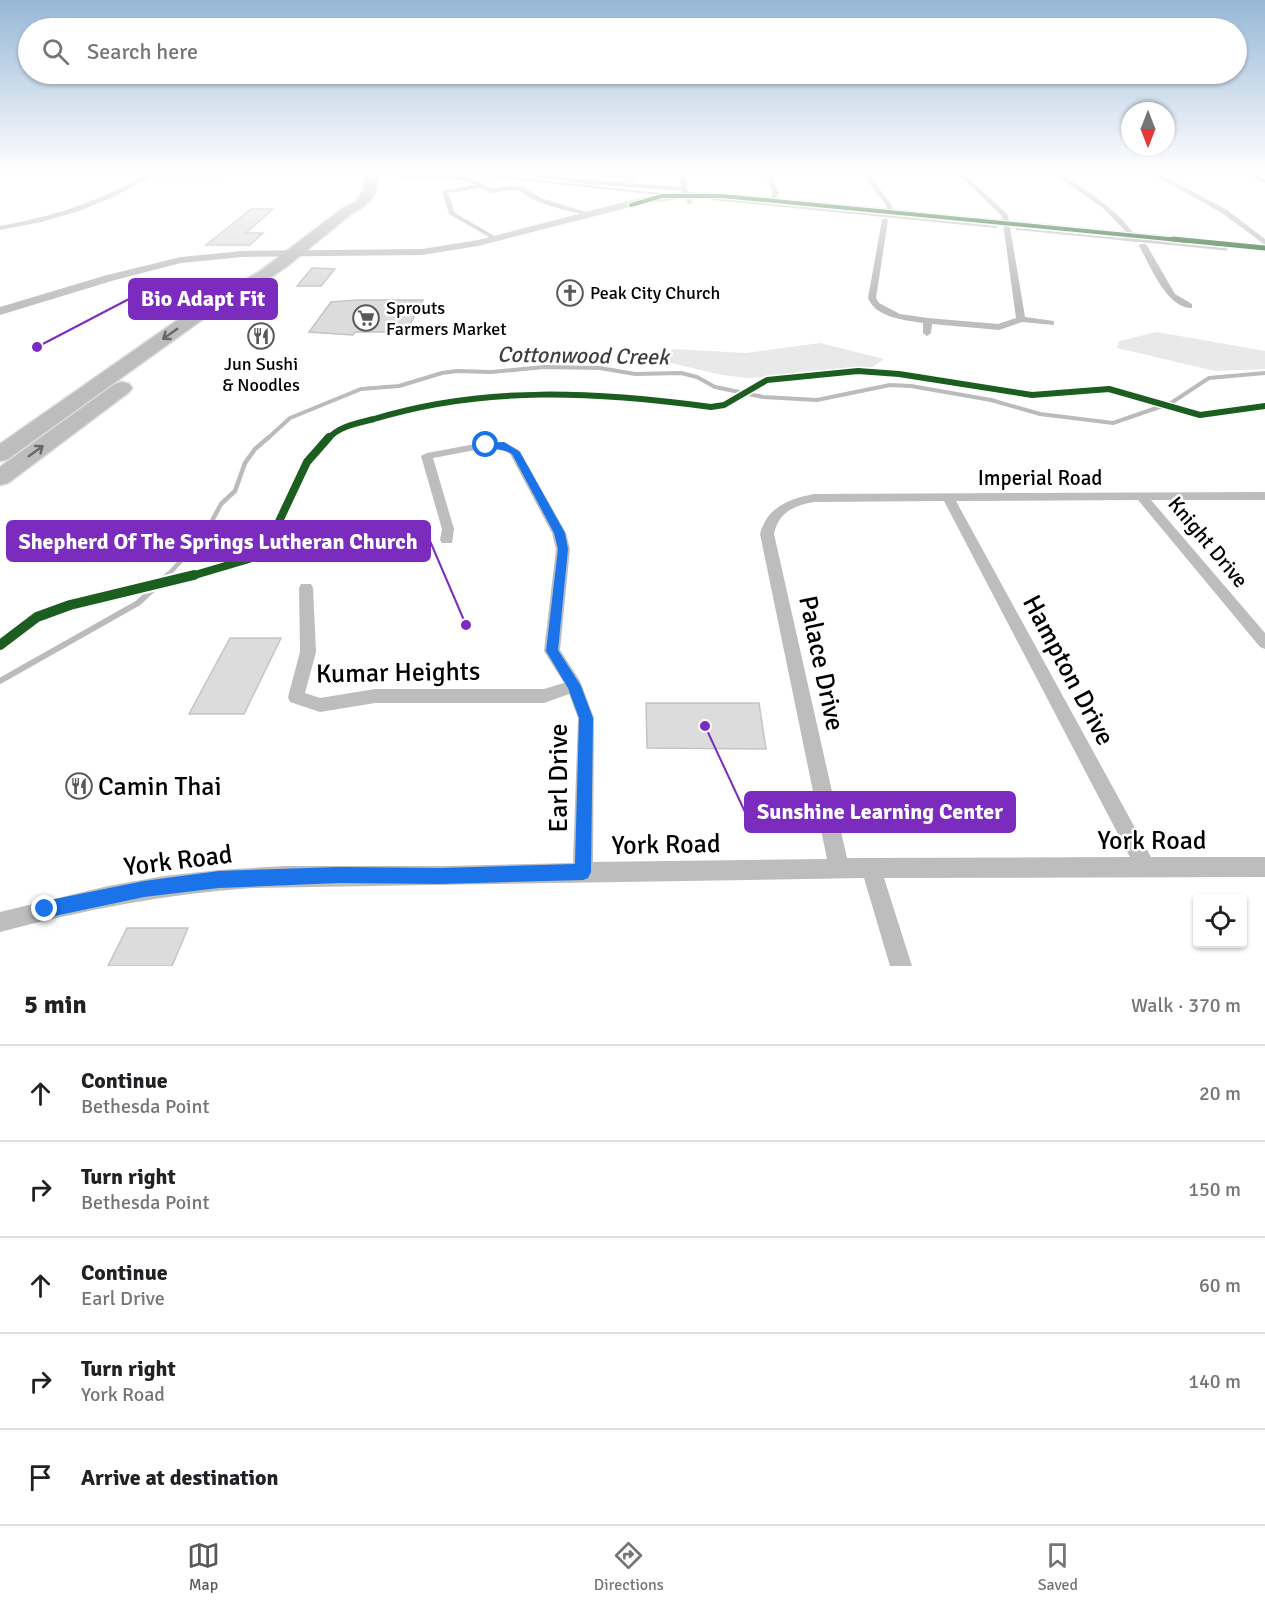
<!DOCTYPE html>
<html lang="en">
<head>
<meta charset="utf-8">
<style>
  body { margin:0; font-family:Signika,sans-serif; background:#f2f2f2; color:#202124 }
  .controls { position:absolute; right:18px; bottom:18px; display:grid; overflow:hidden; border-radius:6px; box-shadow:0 2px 4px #0004 }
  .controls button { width:54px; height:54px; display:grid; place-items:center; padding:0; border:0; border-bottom:2px solid #e0e0e0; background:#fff; color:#202124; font:30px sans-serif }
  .compass { position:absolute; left:1121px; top:102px; width:54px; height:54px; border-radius:50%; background:#fff; box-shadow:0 2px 4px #0004; rotate:180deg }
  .stop { position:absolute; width:18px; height:18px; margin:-14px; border:4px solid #1a73e8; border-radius:50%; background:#fff }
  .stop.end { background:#1a73e8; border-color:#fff; box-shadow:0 2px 6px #0008 }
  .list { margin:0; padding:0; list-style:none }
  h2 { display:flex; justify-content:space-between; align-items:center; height:78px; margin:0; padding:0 24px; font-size:26px }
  h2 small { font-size:20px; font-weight:400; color:#757577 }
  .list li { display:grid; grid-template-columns:39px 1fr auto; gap:18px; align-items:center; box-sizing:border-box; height:96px; padding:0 24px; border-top:2px solid #e0e0e0 }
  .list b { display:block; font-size:22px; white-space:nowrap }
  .list p { margin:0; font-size:20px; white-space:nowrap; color:#757577 }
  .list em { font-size:20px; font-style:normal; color:#757577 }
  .icon { flex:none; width:33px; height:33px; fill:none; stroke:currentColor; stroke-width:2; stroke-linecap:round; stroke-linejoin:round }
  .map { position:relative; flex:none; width:1265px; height:966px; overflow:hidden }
  .search { position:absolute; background:#fff; box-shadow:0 2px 4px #0004; left:18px; right:18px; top:18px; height:66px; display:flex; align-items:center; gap:15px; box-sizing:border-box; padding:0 21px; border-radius:33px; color:#757577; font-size:22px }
  .sheet { height:558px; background:#fff }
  nav { display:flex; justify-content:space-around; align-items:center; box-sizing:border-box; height:84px; border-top:2px solid #e0e0e0; background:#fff; font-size:16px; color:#757577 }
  nav a { display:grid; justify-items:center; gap:3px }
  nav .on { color:#595959 }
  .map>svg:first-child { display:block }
</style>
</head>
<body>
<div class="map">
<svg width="1265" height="966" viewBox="0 0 1265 966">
  <rect width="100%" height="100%" fill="#fff"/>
  <g fill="#e9e9e9">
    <polygon points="565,170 635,170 634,187 586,182 584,179"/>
    <polygon points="1157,332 1265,351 1265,369 1215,371 1117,348 1119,341"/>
    <polygon points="820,343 884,359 869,370 748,378 722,375 662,361 673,349 746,353"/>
  </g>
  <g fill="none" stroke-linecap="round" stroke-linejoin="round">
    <g stroke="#bbb" stroke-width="2">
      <polyline points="437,170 659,194"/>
      <polyline points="712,199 996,227"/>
      <polyline points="1017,229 1140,241"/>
    </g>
    <polyline stroke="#bbb" stroke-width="3" points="1124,239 1226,249"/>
    <polyline stroke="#bbb" stroke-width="4" points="267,439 290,418 361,389 399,386 442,373 457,371 491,372 544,367 600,368 635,374 681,373 697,377 715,387 763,397 817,400 890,385 911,386 991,400 1040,414 1113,423 1171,403 1209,378 1265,373"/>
    <polyline stroke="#bbb" stroke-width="4.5" points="166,577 204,536 221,504 235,491 245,463 255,449 269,437"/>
    <polyline stroke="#bbb" stroke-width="6" points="0,681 138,603 168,575"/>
  </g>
  <g fill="#dcdcdc" stroke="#c4c4c4" stroke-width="1.5">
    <polygon points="251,209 273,209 246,233 263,233 250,245 206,245"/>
    <polygon points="312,268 335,269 321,286 297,286"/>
    <polygon points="358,300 423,300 406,332 355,332 353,335 309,332 331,302"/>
    <polygon points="230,638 281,638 244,714 189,714"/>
    <polygon points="646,703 759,703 766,749 647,748"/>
    <polygon points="127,928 188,928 172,966 108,966"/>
  </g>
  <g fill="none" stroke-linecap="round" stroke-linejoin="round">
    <g stroke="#dbdbdb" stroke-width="3">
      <g id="highway">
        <path d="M367,170H379C377,195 373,202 351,214L286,267L252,290L217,309L8,459L0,461V444L205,301L259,272L342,209L357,201L364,188Z"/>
        <polygon points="122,382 129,384 132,388 129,392 8,483 0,485 0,467 115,384"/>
      </g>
    </g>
    <g fill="#bdbdbd" fill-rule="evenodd">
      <path d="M107,170L136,173H217L292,170L217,177H150L113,197L79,211L41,222L0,230V226C51,217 97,202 142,177Z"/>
      <polygon points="490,170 506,170 586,180 681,187 679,170 685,170 687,189 693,203 688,204 682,191 586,184"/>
      <polygon points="763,170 769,170 779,193 775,201 770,200 773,193"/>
      <polygon points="859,170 865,170 892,205 893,213 889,213 886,205"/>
      <path d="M954,170H960L1008,215L1025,317L1054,321V325L1022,322L999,330L932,324L931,333L927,336L923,333V323C905,320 876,318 868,298L882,220L885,218L888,220L876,298L879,303L900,314L928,318L998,324L1016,318L1002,216Z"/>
      <path d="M1048,170H1055C1084,189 1114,206 1135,235L1134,236H1130L1103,208Z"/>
      <polygon points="1145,170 1152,170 1227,210 1265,239 1265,245 1222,213"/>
      <polygon points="1248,170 1254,170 1256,175 1265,179 1265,183 1252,177"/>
      <path d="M404,175L464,176L493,189L510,186L523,187L541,198L595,215L590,216C570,211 535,205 521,191L510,190L492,193L481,188L448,193L455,213L498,238V240L496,241L449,214L442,191L475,185L463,180L402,178Z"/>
      <path d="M1140,244H1146L1175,294L1192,304V308C1167,309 1150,265 1139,246Z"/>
      <path d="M486,442H504L519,450L566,533L570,549L560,650L580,681L594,718L593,862L827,859L760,534C767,507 789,499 814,494L1265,492V500H1151L1265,633V649L1260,647L1138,500L956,501L1151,857H1265V877L884,878L912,966H890L864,878L252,888C166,894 83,910 0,932V912L108,886L164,876L219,870L284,866H447L573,863L578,718L569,694L544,703H375L320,712L290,702L288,697L300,652L299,588L301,584H311L313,588L316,652L305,693L320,698L375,689H544L564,683L544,651L556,549L552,533L510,454L502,448H486L433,458L454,529L452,543H442L440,540L442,529L421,456L427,453ZM944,501L1130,857L847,858L774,534C778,513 794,505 814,502Z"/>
    </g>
    <polygon fill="#c0c0c0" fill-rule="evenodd" points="687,192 737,194 1265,245 1265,251 737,200 687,198 642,204 478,246 422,255 242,257 181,263 115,280 0,315 0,307 107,275 181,257 242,251 422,249 478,240 640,198"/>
    <use href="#highway" fill="#bdbdbd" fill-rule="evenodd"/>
    <g stroke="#fff" stroke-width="6">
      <polyline id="cycleway-far4" points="631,205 662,196 722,196 1189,241"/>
    </g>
    <g stroke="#fff" stroke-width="8">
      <polyline id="cycleway-far3" points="1173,239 1265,248"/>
    </g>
    <g stroke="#fff" stroke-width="9">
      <path id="cycleway-far2" d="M328,439C339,426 358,423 374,419C486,385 597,392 711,407L724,405L767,380L858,371L899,374L1032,395L1109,389L1200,415L1265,406"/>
    </g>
    <g stroke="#fff" stroke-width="11">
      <polyline id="cycleway-far1" points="188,577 249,559 266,549 307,462 329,437"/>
    </g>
    <g stroke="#fff" stroke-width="14">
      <polyline id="cycleway" points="0,645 37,617 70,605 194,575"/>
    </g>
    <use href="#cycleway-far4" stroke="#1b5e20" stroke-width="4"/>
    <use href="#cycleway-far3" stroke="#1b5e20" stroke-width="5"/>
    <use href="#cycleway-far2" stroke="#1b5e20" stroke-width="6"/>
    <use href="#cycleway-far1" stroke="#1b5e20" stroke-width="8"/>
    <use href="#cycleway" stroke="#1b5e20" stroke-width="10"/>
  </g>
  <defs><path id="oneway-shaft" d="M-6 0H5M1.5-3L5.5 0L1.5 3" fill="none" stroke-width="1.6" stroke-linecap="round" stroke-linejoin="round" transform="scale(1.5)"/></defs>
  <g stroke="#686868">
    <use href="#oneway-shaft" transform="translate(170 334) rotate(145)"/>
    <use href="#oneway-shaft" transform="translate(36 451) rotate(-36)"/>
  </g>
  <linearGradient id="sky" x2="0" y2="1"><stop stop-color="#96b7d6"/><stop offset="0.56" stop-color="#fff"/><stop offset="1" stop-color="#fff" stop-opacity="0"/></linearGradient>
  <rect width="1265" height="305" fill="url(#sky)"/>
  <path fill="#1a73e8" d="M504,442L520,452L565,533L568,549L558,650L581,686L593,718L591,872L588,878L583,880L440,884L339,883L219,888L144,897L45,918L39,915L37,909L39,903L45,901L144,881L219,871L339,867L440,868L575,864L579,718L568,688L546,651L558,549L554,533L512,454C500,447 490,451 482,445L486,443Z"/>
  <defs>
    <g id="church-ring" transform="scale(1.35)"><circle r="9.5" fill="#fff" stroke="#595959" stroke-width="1.5"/><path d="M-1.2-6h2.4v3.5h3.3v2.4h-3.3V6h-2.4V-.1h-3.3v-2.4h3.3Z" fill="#595959"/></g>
    <g id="supermarket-ring" transform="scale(1.35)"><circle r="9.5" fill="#fff" stroke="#595959" stroke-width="1.5"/><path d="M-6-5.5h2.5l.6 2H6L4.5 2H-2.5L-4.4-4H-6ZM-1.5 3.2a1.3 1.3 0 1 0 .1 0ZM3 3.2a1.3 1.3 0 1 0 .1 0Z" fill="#595959"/></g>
    <g id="restaurant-ring" transform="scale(1.35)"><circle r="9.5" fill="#fff" stroke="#595959" stroke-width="1.5"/><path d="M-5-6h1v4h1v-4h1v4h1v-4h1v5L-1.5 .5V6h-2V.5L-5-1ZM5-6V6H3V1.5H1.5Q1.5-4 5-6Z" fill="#595959"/></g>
  </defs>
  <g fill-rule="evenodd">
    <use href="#church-ring" x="570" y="293"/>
    <use href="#supermarket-ring" x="366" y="318"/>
    <use href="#restaurant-ring" x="261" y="336"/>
    <use href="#restaurant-ring" x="79" y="786"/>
  </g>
  <g text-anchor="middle" stroke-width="5" stroke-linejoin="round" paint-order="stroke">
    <g font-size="18" fill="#000" stroke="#fff" text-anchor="start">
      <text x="590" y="299">Peak City Church</text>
      <text x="386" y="314">Sprouts<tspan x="386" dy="21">Farmers Market</tspan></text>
      <text x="261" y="370" text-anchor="middle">Jun Sushi<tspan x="261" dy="21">&amp; Noodles</tspan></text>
    </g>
    <g font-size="21" fill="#000" stroke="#fff">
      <text x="1040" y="485">Imperial Road</text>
      <text transform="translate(1208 542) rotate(50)" y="7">Knight Drive</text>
    </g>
    <g font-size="22" font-style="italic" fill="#3f3f3f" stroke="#fff">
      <text transform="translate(583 355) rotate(1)" y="8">Cottonwood Creek</text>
    </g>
    <g font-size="26" fill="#000" stroke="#fff">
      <text transform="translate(822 663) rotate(78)" y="9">Palace Drive</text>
      <text transform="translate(1069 670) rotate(62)" y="9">Hampton Drive</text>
      <text transform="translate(398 672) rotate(-1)" y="9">Kumar Heights</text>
      <text transform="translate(558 778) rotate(-90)" y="9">Earl Drive</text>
      <text x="1152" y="849">York Road</text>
      <text transform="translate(666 844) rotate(-1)" y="9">York Road</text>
      <text transform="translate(178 860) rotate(-7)" y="9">York Road</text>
    </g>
    <g font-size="26" fill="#000" stroke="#fff" text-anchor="start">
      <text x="98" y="795">Camin Thai</text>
    </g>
  </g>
  <path fill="none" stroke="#7b2cbf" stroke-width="2" d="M37 347L129 299M466 625L430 541M705 726L745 812"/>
  <g fill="#7b2cbf" stroke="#fff" stroke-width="2">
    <circle cx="37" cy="347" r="6"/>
    <circle cx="466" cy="625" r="6"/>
    <circle cx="705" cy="726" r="6"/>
  </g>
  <g fill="#7b2cbf" stroke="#7b2cbf" stroke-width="2">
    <rect x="129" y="279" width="148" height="40" rx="6"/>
    <rect x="7" y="521" width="423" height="40" rx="6"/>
    <rect x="745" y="792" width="270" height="40" rx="6"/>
  </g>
  <g font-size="22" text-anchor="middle" font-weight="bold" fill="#fff">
    <text x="203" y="306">Bio Adapt Fit</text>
    <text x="218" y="549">Shepherd Of The Springs Lutheran Church</text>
    <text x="880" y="819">Sunshine Learning Center</text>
  </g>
</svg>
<div class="controls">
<button><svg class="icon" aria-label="locate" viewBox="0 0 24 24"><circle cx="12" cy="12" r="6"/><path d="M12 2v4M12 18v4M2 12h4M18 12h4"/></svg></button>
</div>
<svg class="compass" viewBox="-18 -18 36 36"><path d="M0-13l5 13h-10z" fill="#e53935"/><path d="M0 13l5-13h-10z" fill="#757577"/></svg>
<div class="stop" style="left:486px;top:445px"></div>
<div class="stop end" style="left:45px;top:909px"></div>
<div class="search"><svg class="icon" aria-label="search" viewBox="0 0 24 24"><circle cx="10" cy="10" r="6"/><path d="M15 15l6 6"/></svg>Search here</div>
</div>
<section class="sheet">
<h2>5 min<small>Walk · 370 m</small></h2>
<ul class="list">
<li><svg class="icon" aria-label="ahead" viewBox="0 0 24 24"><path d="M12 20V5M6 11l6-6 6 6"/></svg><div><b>Continue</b><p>Bethesda Point</p></div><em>20 m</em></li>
<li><svg class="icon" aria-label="right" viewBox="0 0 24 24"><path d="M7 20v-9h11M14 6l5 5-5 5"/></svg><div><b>Turn right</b><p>Bethesda Point</p></div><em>150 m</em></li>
<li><svg class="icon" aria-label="ahead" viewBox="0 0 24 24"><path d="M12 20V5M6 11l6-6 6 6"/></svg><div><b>Continue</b><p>Earl Drive</p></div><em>60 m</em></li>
<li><svg class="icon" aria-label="right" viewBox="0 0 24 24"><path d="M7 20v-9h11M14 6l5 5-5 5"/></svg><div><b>Turn right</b><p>York Road</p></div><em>140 m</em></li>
<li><svg class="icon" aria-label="arrive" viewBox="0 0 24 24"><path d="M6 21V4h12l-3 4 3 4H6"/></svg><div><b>Arrive at destination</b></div></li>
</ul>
</section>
<nav>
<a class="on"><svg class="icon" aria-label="map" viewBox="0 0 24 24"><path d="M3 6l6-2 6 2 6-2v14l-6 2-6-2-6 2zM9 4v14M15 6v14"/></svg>Map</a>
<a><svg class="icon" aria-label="directions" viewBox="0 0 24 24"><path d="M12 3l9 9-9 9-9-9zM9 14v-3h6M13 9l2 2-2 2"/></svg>Directions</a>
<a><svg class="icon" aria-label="saved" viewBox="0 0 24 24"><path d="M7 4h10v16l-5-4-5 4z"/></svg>Saved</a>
</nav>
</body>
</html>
